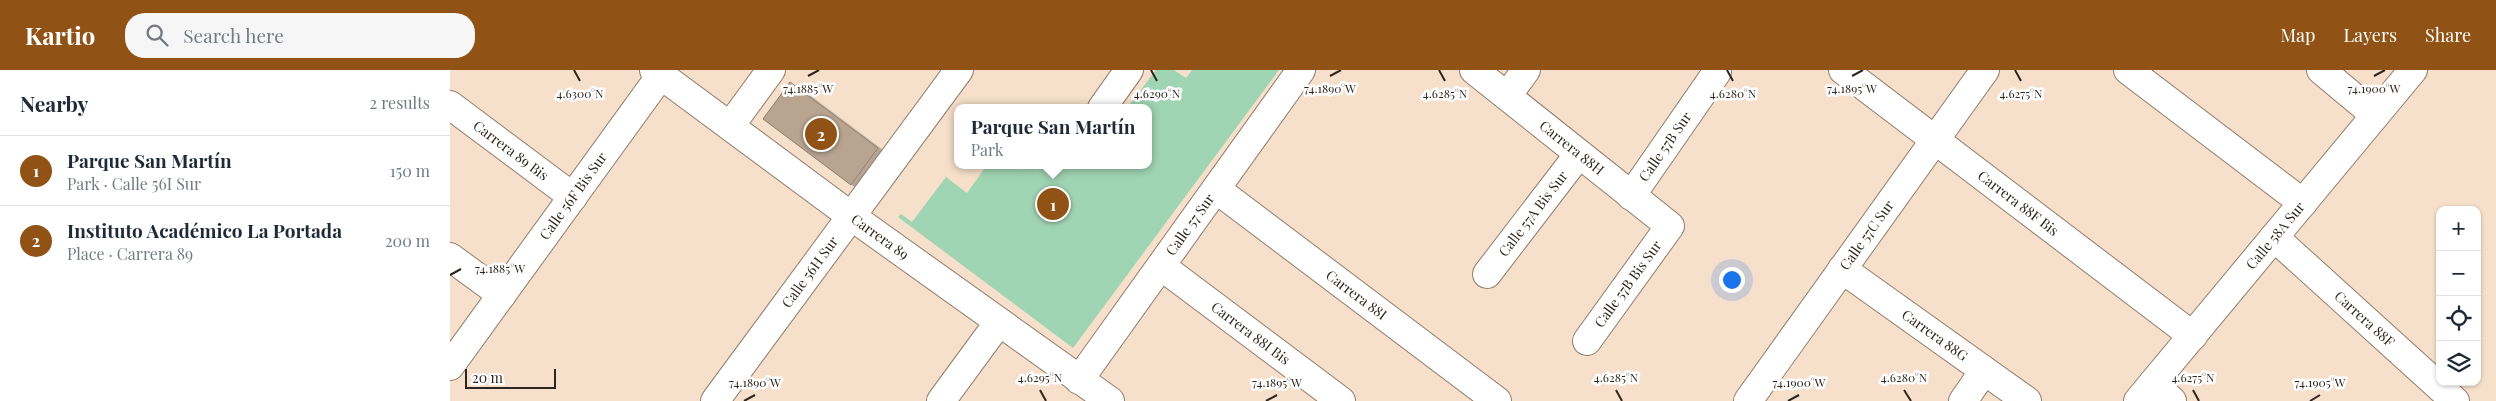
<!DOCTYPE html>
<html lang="en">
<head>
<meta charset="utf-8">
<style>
  body { margin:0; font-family:"Playfair Display",serif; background:#f6f6f7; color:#1f2937 }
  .controls { position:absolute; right:15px; bottom:15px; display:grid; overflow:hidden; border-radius:10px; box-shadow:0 1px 4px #0004 }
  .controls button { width:45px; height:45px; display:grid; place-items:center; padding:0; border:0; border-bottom:1px solid #e0e1e3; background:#fff; color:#1f2937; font:25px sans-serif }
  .scale { position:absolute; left:15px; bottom:12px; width:91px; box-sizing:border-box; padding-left:5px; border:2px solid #2e261e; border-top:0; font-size:14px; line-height:18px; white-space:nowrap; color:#2e261e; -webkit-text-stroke:4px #fff; paint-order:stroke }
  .you { position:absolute; left:1281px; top:209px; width:18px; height:18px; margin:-12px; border:4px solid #fff; border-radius:50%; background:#1a73e8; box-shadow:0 0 0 8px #1a73e833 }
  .badge { display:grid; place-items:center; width:32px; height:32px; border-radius:50%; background:#905315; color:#fff; font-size:16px; font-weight:700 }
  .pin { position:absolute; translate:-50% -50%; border:2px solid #fff; box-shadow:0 1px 5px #0006 }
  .popup { position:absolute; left:504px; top:34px; width:198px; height:65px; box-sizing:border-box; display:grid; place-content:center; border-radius:10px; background:#fff; filter:drop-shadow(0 1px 4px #0005); font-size:16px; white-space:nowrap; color:#747a83 }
  .popup b { font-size:19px; color:#1f2937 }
  .popup::after { content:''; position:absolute; left:50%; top:100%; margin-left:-10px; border:10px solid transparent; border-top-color:#fff }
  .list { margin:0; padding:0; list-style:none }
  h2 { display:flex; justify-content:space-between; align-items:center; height:65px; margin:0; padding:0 20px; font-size:21px }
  h2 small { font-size:16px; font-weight:400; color:#747a83 }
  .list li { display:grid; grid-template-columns:32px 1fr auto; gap:15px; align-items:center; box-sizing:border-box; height:70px; padding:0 20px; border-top:1px solid #e0e1e3 }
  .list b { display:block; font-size:19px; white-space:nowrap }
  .list p { margin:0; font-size:16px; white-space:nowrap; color:#747a83 }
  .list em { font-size:16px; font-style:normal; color:#747a83 }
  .icon { flex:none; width:28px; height:28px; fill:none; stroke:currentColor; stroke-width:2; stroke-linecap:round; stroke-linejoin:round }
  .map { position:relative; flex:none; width:2046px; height:331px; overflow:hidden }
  header { display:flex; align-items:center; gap:30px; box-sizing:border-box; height:70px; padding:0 25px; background:#905315; color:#fff }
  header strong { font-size:24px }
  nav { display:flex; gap:28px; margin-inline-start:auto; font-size:18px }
  .search { width:350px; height:45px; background:#f6f6f7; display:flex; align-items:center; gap:12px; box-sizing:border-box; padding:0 18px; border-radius:20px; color:#747a83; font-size:19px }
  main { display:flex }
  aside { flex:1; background:#fff }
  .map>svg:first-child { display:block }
</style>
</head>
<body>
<header>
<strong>Kartio</strong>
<div class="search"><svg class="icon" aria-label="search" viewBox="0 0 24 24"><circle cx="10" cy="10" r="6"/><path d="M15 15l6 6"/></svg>Search here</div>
<nav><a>Map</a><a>Layers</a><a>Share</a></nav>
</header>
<main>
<aside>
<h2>Nearby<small>2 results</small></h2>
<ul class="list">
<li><span class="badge">1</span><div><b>Parque San Martín</b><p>Park · Calle 56I Sur</p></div><em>150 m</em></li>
<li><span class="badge">2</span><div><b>Instituto Académico La Portada</b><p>Place · Carrera 89</p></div><em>200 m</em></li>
</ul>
</aside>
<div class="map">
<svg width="2046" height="331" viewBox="0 0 2046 331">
  <defs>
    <filter id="shadow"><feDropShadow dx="5.5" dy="3" stdDeviation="0" flood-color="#0004"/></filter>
  </defs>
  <rect width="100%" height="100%" fill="#f7e0cb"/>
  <polygon fill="#a0d5b3" points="706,0 724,0 736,8 742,0 829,0 623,278 448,147 451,144 462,152 496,107 517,123 537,95 565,95 571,100 575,95 698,95 698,38 677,38"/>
  <polygon fill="#b9a491" stroke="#917d6b" filter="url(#shadow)" points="340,12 428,78 401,115 313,49"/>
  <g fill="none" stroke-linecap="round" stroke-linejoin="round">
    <g stroke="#917c6a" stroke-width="30">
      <g id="street">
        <path id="s1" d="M204,0L401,146L660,331"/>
        <path id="s2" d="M1024,0L1220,156L1137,271"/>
        <path id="s3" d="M1393,0L1743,266"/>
        <polyline points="1678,0 1853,133"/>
        <polyline points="1871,0 1925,45"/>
        <polyline points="1057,26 1076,0"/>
        <path id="s4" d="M0,35L123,127"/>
        <polyline points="652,38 679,0"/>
        <polyline points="280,56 321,0"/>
        <path id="s5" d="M766,119L1047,331"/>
        <path id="s6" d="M1181,126L1267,2"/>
        <path id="s7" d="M1824,167L2005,331"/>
        <polyline points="0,187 52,225"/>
        <path id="s8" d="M711,196L891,331"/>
        <path id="s9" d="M1392,199L1577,331"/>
        <path id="s10" d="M1037,204L1129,84"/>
        <path id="s11" d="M0,296L211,5"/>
        <path id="s12" d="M629,310L851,0"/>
        <polyline points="1703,313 1722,331"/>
        <path id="s13" d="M265,331L509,0"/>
        <polyline points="491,331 549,252"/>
        <path id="s14" d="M1298,331L1535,0"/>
        <polyline points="1513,331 1534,301"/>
        <path id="s15" d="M1688,331L1963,0"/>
      </g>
    </g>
    <use href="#street" stroke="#fff" stroke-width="28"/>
  </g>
  <path fill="none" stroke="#2e261e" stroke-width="2" d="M124,0L130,11M701,0L707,11M989,0L995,11M1277,0L1283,11M1565,0L1571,11M358,6L369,0M880,6L891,0M1402,6L1413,0M1924,6L1935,0M0,205L11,199M590,320L596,331M1166,320L1172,331M1454,320L1461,331M1743,320L1749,331M294,331L305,325M816,331L827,325M1338,331L1349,325M1860,331L1870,325"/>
  <g text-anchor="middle" stroke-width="5" stroke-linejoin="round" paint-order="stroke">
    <g font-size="14" fill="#2e261e" stroke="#fff">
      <text dy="5" stroke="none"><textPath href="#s6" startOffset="60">Calle 57B Sur</textPath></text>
      <text dy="5" stroke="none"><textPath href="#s2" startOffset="125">Carrera 88H</textPath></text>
      <text dy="5" stroke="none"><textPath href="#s4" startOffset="76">Carrera 89 Bis</textPath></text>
      <text dy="5" stroke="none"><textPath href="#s11" startOffset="210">Calle 56F Bis Sur</textPath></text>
      <text dy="5" stroke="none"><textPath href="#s3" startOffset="220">Carrera 88F Bis</textPath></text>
      <text dy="5" stroke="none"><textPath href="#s10" startOffset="76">Calle 57A Bis Sur</textPath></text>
      <text dy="5" stroke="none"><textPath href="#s12" startOffset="191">Calle 57 Sur</textPath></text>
      <text dy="5" stroke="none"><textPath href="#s14" startOffset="204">Calle 57C Sur</textPath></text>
      <text dy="5" stroke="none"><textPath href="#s15" startOffset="215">Calle 58A Sur</textPath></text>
      <text dy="5" stroke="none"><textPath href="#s1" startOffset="281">Carrera 89</textPath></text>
      <text dy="5" stroke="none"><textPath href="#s13" startOffset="160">Calle 56H Sur</textPath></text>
      <text transform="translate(1178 214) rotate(-54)" y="5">Calle 57B Bis Sur</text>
      <text dy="5" stroke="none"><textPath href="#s5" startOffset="176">Carrera 88I</textPath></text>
      <text dy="5" stroke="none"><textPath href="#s7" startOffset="122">Carrera 88F</textPath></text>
      <text dy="5" stroke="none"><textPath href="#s8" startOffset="112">Carrera 88I Bis</textPath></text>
      <text dy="5" stroke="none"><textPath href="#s9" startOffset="114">Carrera 88G</textPath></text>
    </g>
  </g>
  <g font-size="12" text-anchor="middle" fill="#2e261e" stroke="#fff" stroke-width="5" stroke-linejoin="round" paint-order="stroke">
    <text x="358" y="23">74.1885°W</text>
    <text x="1402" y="23">74.1895°W</text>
    <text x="1924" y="23">74.1900°W</text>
    <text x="880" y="23">74.1890°W</text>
    <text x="130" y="28">4.6300°N</text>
    <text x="707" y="28">4.6290°N</text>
    <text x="995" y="28">4.6285°N</text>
    <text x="1283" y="28">4.6280°N</text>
    <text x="1571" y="28">4.6275°N</text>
    <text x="50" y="203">74.1885°W</text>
    <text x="590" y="312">4.6295°N</text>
    <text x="1166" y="312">4.6285°N</text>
    <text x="1454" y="312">4.6280°N</text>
    <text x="1743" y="312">4.6275°N</text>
    <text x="305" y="317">74.1890°W</text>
    <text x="827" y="317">74.1895°W</text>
    <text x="1349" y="317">74.1900°W</text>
    <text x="1870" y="317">74.1905°W</text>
  </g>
</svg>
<div class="controls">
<button>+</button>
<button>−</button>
<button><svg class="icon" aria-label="locate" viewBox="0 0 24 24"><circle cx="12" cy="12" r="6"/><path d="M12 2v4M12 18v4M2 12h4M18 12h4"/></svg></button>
<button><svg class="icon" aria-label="layers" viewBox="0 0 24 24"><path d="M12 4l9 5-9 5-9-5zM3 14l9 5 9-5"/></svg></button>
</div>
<div class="scale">20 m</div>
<div class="you"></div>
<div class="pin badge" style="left:603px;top:134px">1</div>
<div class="popup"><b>Parque San Martín</b>Park</div>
<div class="pin badge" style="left:371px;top:64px">2</div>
</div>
</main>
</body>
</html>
